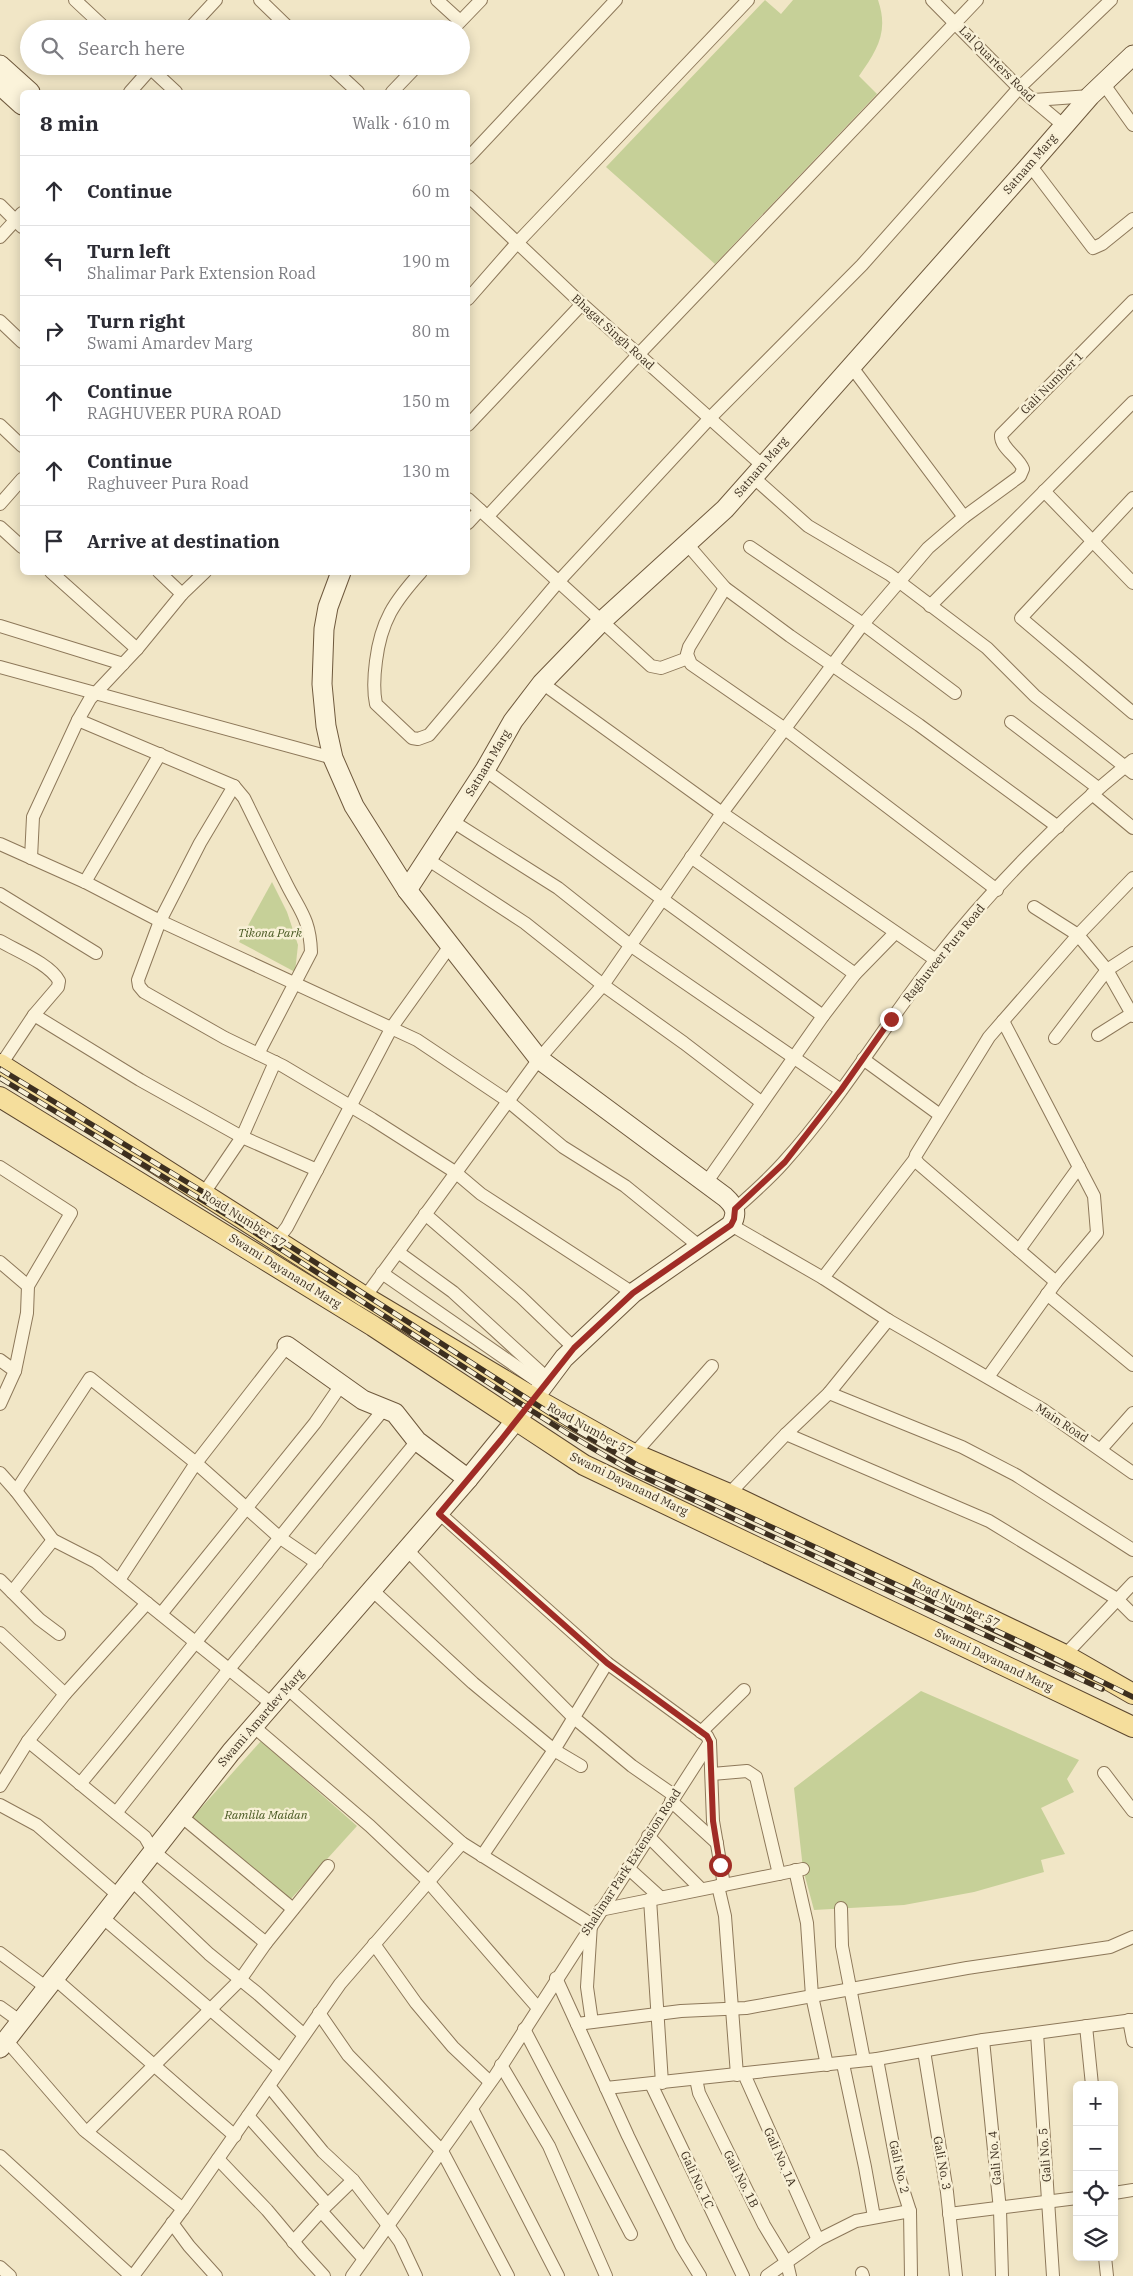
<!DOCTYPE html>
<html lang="en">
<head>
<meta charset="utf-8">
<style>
  body { margin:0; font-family:"IBM Plex Serif",serif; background:#f7f7f7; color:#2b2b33 }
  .controls { position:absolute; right:15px; bottom:15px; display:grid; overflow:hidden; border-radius:8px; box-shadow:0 2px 12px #0003 }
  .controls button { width:45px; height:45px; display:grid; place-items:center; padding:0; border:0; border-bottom:1px solid #e1e1e2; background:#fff; color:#2b2b33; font:25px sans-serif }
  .stop { position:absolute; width:15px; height:15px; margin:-11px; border:4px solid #a02c26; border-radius:50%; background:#fff }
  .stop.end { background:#a02c26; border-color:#fff; box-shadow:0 1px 5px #0008 }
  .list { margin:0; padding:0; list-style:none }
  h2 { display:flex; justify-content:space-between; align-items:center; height:65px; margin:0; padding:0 20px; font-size:21px }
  h2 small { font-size:16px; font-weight:400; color:#7c7c81 }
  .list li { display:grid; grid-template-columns:32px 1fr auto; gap:15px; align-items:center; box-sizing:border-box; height:70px; padding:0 20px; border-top:1px solid #e1e1e2 }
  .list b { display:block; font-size:19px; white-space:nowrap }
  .list p { margin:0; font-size:16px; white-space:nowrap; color:#7c7c81 }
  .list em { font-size:16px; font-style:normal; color:#7c7c81 }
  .icon { flex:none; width:28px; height:28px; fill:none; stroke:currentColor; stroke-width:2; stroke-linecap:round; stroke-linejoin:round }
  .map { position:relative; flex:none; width:1133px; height:2276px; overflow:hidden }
  .search { position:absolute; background:#fff; box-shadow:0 2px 12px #0003; left:20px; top:20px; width:450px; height:55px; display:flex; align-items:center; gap:12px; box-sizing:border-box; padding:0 18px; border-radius:28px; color:#7c7c81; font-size:19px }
  .panel { position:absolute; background:#fff; box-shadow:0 2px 12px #0003; left:20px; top:90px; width:450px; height:485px; border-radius:8px }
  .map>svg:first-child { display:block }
</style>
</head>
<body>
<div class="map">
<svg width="1133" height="2276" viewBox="0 0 1133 2276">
  <rect width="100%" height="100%" fill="#f1e6c6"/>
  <g fill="#c6d098">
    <path d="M765,0L781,14L793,0H878C889,32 877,50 859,76L877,94L715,264L606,167Z"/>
    <polygon points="272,882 287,912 298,945 295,972 239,942"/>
    <polygon points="921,1691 1079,1760 1067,1779 1074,1792 1041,1808 1065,1854 1041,1860 1044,1872 974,1892 904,1905 814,1910 803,1869 794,1788"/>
    <polygon points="261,1741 357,1826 289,1901 192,1818"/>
  </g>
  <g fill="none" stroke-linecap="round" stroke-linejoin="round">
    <g stroke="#8d785a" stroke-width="14">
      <g id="street">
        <polyline points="75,0 106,29"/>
        <polyline points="260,0 290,29"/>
        <polyline points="437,0 460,21"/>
        <polyline points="932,0 1019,88 1063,125"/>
        <polyline points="189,29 216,0"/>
        <polyline points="453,29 481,0"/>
        <polyline points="148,66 176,92"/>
        <polyline points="330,66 358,92"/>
        <polyline points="1103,83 1133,125"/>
        <polyline points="130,92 153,66"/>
        <polyline points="392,92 417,66"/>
        <polyline points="1034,100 1090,96"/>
        <polyline points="468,158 616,0"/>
        <polyline points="1030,165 1093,248 1102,244 1133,219"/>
        <polyline points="468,196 582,304 762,465"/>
        <polyline points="0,205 22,227"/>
        <polyline points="0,237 22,213"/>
        <polyline points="468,299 517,243 748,0"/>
        <polyline points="0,321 22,342"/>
        <polyline points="851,366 964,517"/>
        <polyline points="0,425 22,446"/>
        <polyline points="468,425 582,304"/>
        <polyline points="753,477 808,526 889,574 987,648 1035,696 1133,773"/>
        <polyline points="1044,491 1133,583"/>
        <polyline points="1133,498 1021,618 1133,713"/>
        <polyline points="468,499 651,666 661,668 688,658"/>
        <polyline points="0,504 22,479"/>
        <polyline points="488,516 638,355 977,0"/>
        <polyline points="468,523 480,510"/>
        <polyline points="0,527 22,547"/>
        <polyline points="687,544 725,588 790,636 919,725 1058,827"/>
        <polyline points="750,547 863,624 955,693"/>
        <polyline points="51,572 137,649"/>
        <polyline points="159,572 182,594"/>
        <path d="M421,572C394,602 381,621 376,661C374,676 373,690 376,704L412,738L418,739L429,735L559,581L710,418L862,265L1019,88L1111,0"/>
        <polyline points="725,588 689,647 687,654 691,664 785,729 997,890"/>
        <polyline points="930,606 1133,402"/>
        <polyline points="0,626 123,664"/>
        <polyline points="0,667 333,758"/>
        <polyline points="542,683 722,813 936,960"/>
        <path d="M78,720L234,786L244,798C258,826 271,854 285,881C299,910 310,918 311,952L258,1054"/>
        <polyline points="1011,722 1098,788"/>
        <polyline points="485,770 823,1016"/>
        <polyline points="234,786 200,843 160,921 138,980 139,986 144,992 225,1038 283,1066 372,1119 455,1172 481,1194 633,1293"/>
        <polyline points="1092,794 1133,828"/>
        <polyline points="452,821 558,888 630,945 841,1090"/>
        <polyline points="0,844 85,882 160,921 417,1040 508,1101 563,1147 625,1186 699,1246"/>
        <polyline points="691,857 855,974"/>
        <polyline points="31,858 33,817 78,720 90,699 137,649 182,594 205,572"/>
        <polyline points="427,859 525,923 603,985 684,1043 761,1102"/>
        <polyline points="85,882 160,754"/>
        <polyline points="0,894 96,953"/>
        <polyline points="1034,907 1078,935 1107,970 1133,1016"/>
        <path d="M0,941C17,951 50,964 59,981L58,987L34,1015L0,1066"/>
        <polyline points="34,1015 140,1080 242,1137 317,1170"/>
        <polyline points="1098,1035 1133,1013"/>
        <polyline points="1055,1038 1107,970 1133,953"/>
        <polyline points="863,1059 940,1115"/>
        <polyline points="0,1167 71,1213 28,1286 27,1313 15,1371"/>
        <polyline points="706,1183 823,1016 855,974 895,933"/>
        <polyline points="204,1193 242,1137 275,1062"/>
        <path d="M735,1209C752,1194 769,1179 784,1162C840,1100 883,1027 934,962C989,891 1063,816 1133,760"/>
        <polyline points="425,1214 521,1297 574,1348"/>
        <polyline points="731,1225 823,1278 888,1320 1042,1409 1133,1473"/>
        <polyline points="277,1240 287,1227 392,1027 450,946"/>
        <polyline points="1019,1250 1079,1167"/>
        <polyline points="398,1252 453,1292 548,1379"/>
        <polyline points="0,1262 28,1286"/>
        <polyline points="382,1273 543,1385"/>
        <polyline points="823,1278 915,1159"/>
        <polyline points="1056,1282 919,1164 915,1159 916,1155 989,1037 1078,935 1133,878"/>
        <polyline points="1047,1294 1133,1365"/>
        <path d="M365,1297L539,1059L603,985L722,813L863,624L928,548L964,517L1020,476L1023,469C1019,457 1000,448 1001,435L1133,301"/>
        <polyline points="0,1360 15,1371 0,1404"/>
        <polyline points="988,1377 1056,1282 1097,1233 1094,1196 1003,1021"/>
        <polyline points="829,1393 962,1447 1016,1475 1133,1550"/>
        <polyline points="786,1434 989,1521 1117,1599 1133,1615"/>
        <polyline points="1101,1449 1133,1413"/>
        <polyline points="634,1454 712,1366"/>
        <polyline points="0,1473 16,1491 53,1540 96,1562 272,1704"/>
        <polyline points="16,1491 90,1378 196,1463 279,1537 317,1563"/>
        <polyline points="729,1494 786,1434 829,1393 888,1320"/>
        <polyline points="407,1550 573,1717 632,1766 675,1796"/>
        <polyline points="0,1580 39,1619 59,1634"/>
        <polyline points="119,1580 196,1463 287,1346"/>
        <polyline points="372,1590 473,1683 554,1750 581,1766"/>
        <polyline points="12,1592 53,1540"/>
        <polyline points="161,1614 315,1423 341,1385"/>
        <polyline points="0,1633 65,1694"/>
        <polyline points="1065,1655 1133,1583"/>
        <polyline points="287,1688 462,1843 591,1924 587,1987 592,2022"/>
        <polyline points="253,1726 370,1826 425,1878 538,2008"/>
        <polyline points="701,1732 744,1690"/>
        <polyline points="28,1741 145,1837 153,1851 266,1943"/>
        <polyline points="710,1742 713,1821 724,1885"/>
        <polyline points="1104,1773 1133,1811"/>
        <polyline points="712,1774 747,1771 756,1777 779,1874"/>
        <path d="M80,1784C183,1660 282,1533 384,1409"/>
        <polyline points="0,1786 28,1741 65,1694 147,1603"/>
        <polyline points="671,1801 717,1843"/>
        <polyline points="0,1805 37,1825 119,1896"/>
        <polyline points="116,1813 229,1669 417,1441"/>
        <polyline points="181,1816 293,1909"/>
        <polyline points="648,1836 701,1889"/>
        <polyline points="482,1856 554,1750 607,1663"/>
        <polyline points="628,1868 660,1897"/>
        <polyline points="795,1870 807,1923 812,1996 827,2065"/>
        <polyline points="131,1880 209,1954 257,1993 304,2035"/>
        <polyline points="718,1886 725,1916 737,2075"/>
        <polyline points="650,1899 662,2083"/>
        <polyline points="841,1908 842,1946 864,2060"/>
        <polyline points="600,1910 803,1869"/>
        <polyline points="102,1917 280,2069"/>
        <polyline points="374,1944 416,2003 453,2047 490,2082"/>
        <polyline points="0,1953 47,1988"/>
        <polyline points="54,1978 235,2136"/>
        <polyline points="556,1978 628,2136 681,2245 700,2276"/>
        <polyline points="0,2007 21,2022"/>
        <polyline points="319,2013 348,2055 442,2151 508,2276"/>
        <polyline points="1129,2020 1133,2041"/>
        <polyline points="577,2024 681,2011 746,2008 967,1968 1110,1947 1133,1937"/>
        <polyline points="1086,2026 1092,2085"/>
        <polyline points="524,2029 631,2234"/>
        <polyline points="1037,2033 1053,2276"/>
        <polyline points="6,2040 84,2130 183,2209"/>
        <polyline points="983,2040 1000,2210 1002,2276"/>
        <polyline points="924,2051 947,2192 956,2276"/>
        <polyline points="877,2059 899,2177 910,2211 911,2276"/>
        <polyline points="843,2064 865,2167 874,2217"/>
        <polyline points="501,2065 549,2146 606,2276"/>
        <polyline points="744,2074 818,2240"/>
        <polyline points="696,2079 699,2093 764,2225 787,2263 790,2276"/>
        <polyline points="651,2084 743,2276"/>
        <polyline points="269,2086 323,2152 353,2180 387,2224 400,2242 416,2276"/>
        <polyline points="606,2088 877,2059 983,2040 1133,2020"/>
        <polyline points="472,2109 558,2276"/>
        <polyline points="248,2116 327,2204"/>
        <polyline points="87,2132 240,1980 266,1943 328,1866"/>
        <polyline points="0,2156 131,2276"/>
        <polyline points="218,2159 267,2210 303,2253 324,2276"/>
        <polyline points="1114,2193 1133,2190"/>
        <polyline points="321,2211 364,2259"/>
        <polyline points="949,2214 1077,2198"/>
        <polyline points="172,2223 189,2246 216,2276"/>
        <polyline points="293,2242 321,2211 353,2180"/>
        <polyline points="1105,2257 1107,2276"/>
        <polyline points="0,2267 10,2276"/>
        <polyline points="862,2273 863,2276"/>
        <polyline points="133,2276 183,2209 340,1984 462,1843"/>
        <polyline points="352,2276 495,2076 710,1742 707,1736 607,1663 439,1513"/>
        <polyline points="767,2276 818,2240 856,2221 910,2211"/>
      </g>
    </g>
    <g stroke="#6f593d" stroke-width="21">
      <g id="secondary">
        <polyline points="0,65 30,92"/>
        <polyline points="0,85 22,105"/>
        <polyline points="407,890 485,770 513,721 542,683 602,621 725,509 1030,165 1090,96 1133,55"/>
        <polyline points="287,1346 363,1400 395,1413 417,1441 468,1479"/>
        <path d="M0,2048L231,1752L468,1479L534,1398L564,1358L633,1293L731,1225C738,1213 735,1206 725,1197L539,1059L407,890L354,806L333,758L326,726L322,684L324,629L328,607L341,572"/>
      </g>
    </g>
    <g stroke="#5b462e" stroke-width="22">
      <g id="primary">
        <polyline points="0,1064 365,1297 534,1398 630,1452 729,1494 1065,1655 1133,1694"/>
        <polyline points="0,1097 373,1326 584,1465 1133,1727"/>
      </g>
    </g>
    <use href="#street" stroke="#fbf3da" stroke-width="12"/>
    <use href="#secondary" stroke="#fbf3da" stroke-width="19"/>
    <use href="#primary" stroke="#f5de9c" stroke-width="20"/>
    <g stroke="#3d2f1f" stroke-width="5.5">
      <g id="rail">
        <polyline points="0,1069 243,1216 573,1428 637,1465 1027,1645 1133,1697"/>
        <polyline points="0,1078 240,1223 568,1434 633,1472 1102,1689"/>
      </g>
    </g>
    <use href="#rail" stroke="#f8f0d6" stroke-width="4" stroke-dasharray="11" stroke-linecap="butt"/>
  </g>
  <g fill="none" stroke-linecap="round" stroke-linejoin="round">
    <polyline stroke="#a02c26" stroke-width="6" points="720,1865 713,1821 710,1742 707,1736 607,1663 439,1514 501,1440 574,1348 633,1293 731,1225 734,1219 735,1209 785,1162 841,1090 891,1019"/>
  </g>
  <g text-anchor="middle" stroke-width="5" stroke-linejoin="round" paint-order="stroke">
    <g font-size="12" fill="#3d2f1f" stroke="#f8f0d6">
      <text transform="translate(997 64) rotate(45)" y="4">Lal Quarters Road</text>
      <text transform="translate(1030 164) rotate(-49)" y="4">Satnam Marg</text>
      <text transform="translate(613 332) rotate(42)" y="4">Bhagat Singh Road</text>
      <text transform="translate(1052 383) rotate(-45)" y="4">Gali Number 1</text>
      <text transform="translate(761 467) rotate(-49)" y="4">Satnam Marg</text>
      <text transform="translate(488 763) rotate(-59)" y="4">Satnam Marg</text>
      <text transform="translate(944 953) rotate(-51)" y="4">Raghuveer Pura Road</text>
      <text transform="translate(244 1219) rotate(32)" y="4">Road Number 57</text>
      <text transform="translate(285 1271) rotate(32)" y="4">Swami Dayanand Marg</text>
      <text transform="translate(1062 1423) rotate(33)" y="4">Main Road</text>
      <text transform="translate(590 1429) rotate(29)" y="4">Road Number 57</text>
      <text transform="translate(629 1484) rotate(26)" y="4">Swami Dayanand Marg</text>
      <text transform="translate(956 1603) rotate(26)" y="4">Road Number 57</text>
      <text transform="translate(994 1660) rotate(26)" y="4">Swami Dayanand Marg</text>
      <text transform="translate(261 1718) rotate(-49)" y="4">Swami Amardev Marg</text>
      <text transform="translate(631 1862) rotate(-57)" y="4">Shalimar Park Extension Road</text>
      <text transform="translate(1045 2155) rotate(-94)" y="4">Gali No. 5</text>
      <text transform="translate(780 2157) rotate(66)" y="4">Gali No. 1A</text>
      <text transform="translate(995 2158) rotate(-95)" y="4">Gali No. 4</text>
      <text transform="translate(942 2163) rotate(80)" y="4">Gali No. 3</text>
      <text transform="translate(899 2167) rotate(77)" y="4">Gali No. 2</text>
      <text transform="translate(741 2179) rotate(63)" y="4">Gali No. 1B</text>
      <text transform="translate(697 2180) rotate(65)" y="4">Gali No. 1C</text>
    </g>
    <g font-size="12" font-style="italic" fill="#4a5a24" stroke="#f8f0d6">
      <text x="270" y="937">Tikona Park</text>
      <text x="266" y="1819">Ramlila Maidan</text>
    </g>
  </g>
</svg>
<div class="controls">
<button>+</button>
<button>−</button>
<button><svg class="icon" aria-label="locate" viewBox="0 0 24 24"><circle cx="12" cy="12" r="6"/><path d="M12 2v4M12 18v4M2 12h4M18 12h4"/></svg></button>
<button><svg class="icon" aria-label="layers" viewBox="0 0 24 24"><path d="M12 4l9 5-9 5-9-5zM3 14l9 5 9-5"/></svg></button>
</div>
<div class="stop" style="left:720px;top:1865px"></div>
<div class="stop end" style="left:891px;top:1019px"></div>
<div class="search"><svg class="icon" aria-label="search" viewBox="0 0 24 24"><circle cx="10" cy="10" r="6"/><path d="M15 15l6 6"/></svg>Search here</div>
<section class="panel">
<h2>8 min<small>Walk · 610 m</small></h2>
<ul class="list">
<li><svg class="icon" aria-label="ahead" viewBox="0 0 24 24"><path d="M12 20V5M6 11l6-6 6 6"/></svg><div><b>Continue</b></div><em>60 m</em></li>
<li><svg class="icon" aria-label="left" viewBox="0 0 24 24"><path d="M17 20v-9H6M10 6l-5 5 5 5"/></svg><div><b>Turn left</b><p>Shalimar Park Extension Road</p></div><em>190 m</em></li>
<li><svg class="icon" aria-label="right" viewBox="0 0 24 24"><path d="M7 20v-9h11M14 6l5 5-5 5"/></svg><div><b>Turn right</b><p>Swami Amardev Marg</p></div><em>80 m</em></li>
<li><svg class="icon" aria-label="ahead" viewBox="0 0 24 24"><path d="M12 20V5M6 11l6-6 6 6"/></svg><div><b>Continue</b><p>RAGHUVEER PURA ROAD</p></div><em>150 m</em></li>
<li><svg class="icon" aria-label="ahead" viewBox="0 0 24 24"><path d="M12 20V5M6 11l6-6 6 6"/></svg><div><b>Continue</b><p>Raghuveer Pura Road</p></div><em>130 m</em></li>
<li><svg class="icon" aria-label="arrive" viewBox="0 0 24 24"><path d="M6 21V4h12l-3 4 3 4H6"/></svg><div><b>Arrive at destination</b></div></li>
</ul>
</section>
</div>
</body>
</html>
